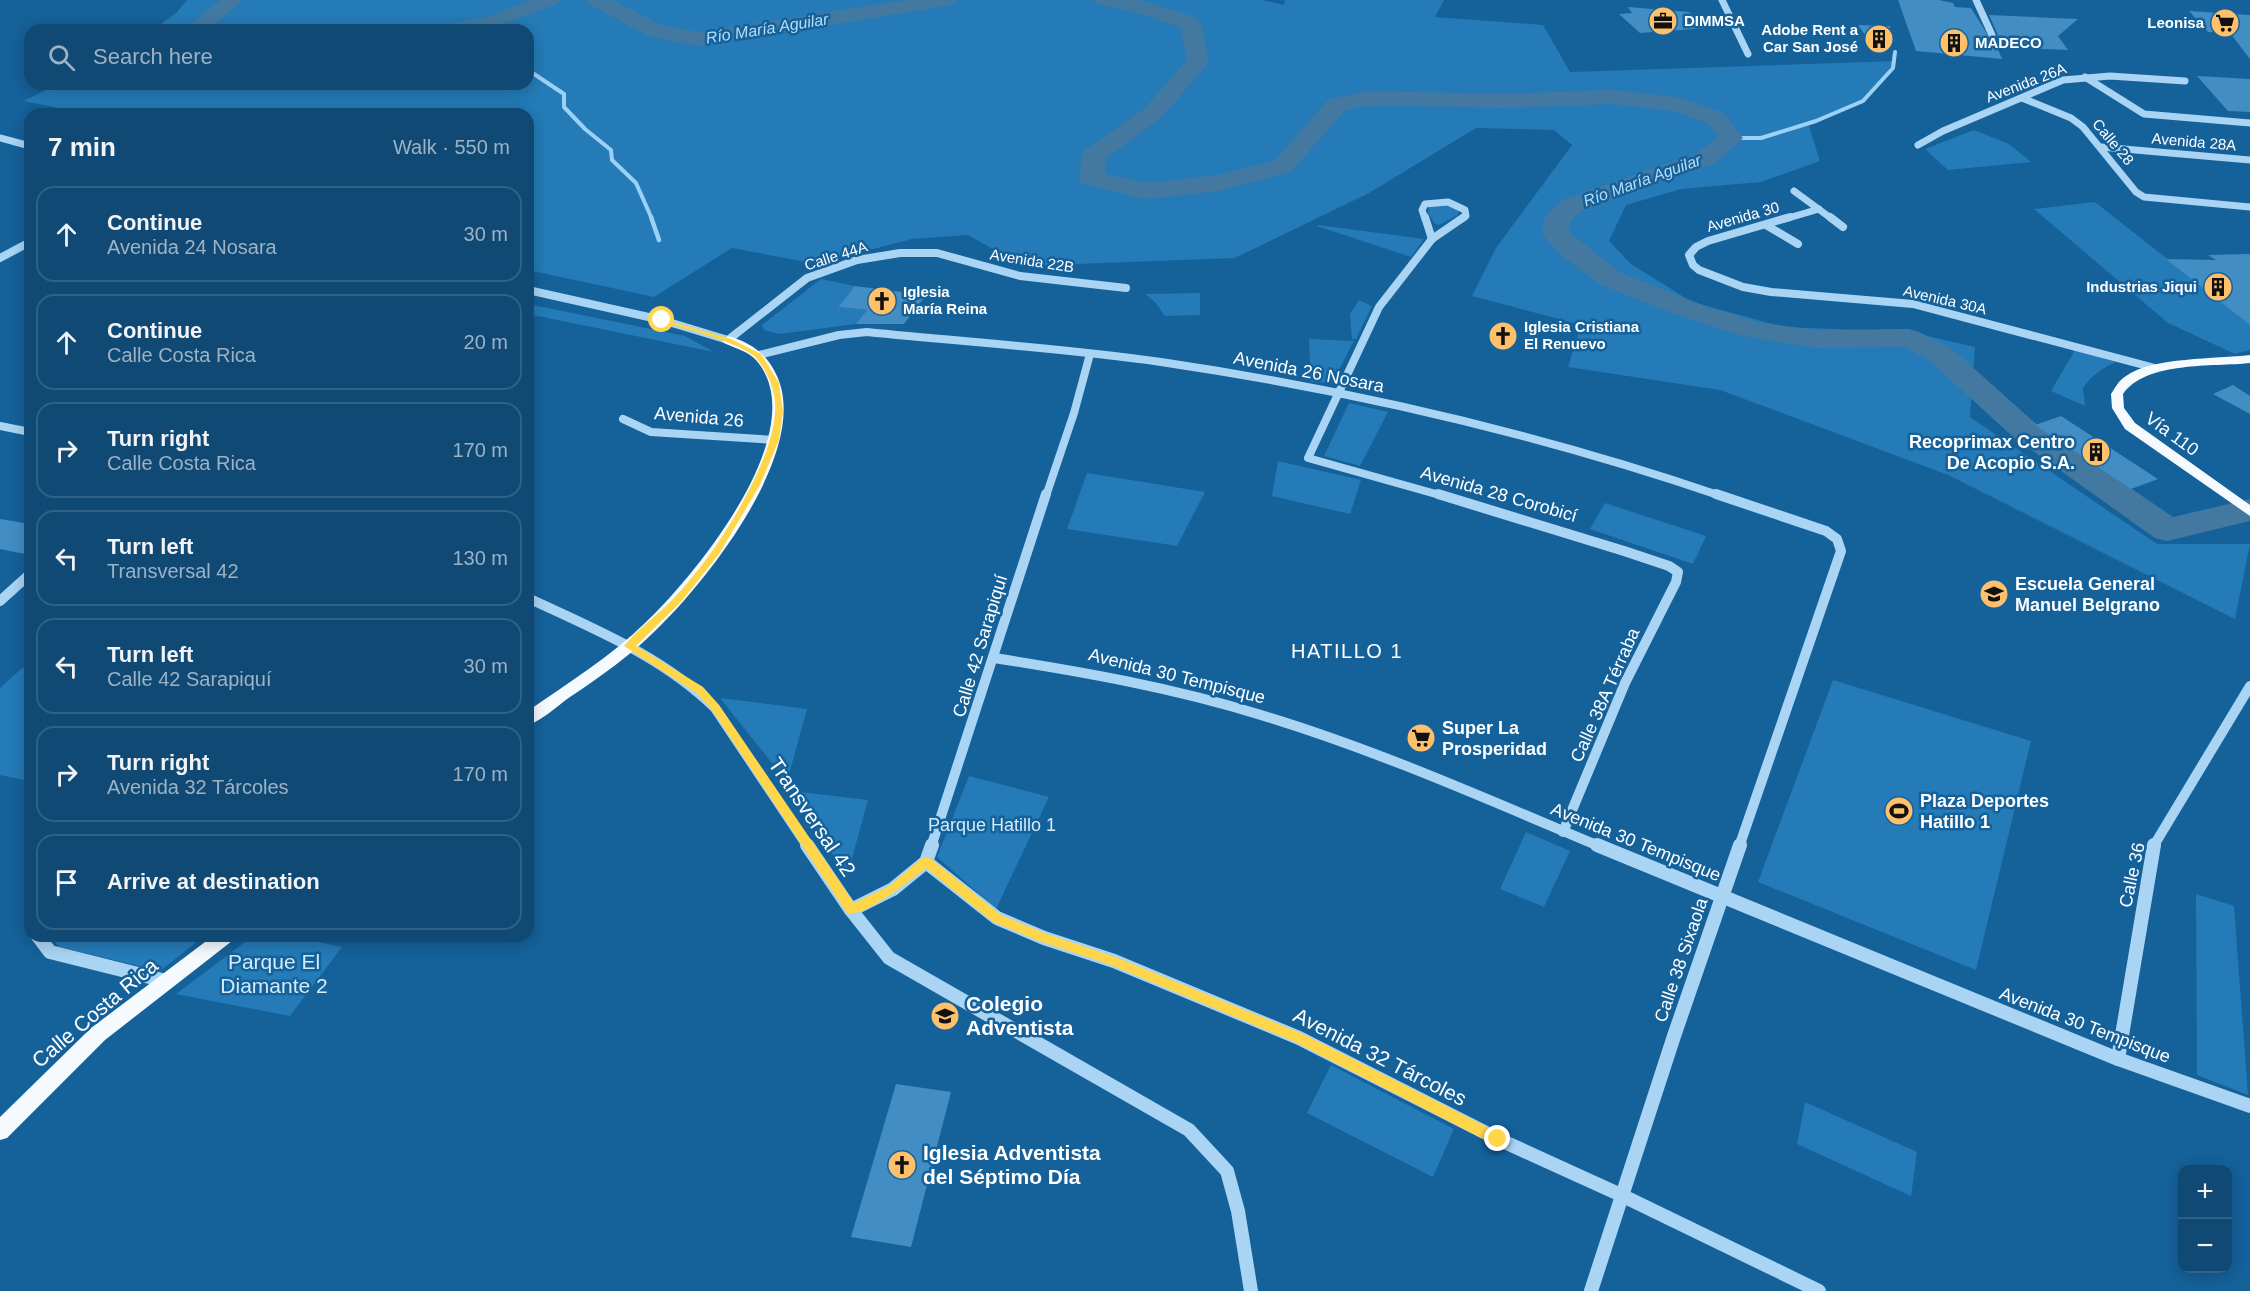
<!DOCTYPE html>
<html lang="en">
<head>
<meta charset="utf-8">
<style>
  body { margin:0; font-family:Helvetica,sans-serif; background:#1e537c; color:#f1f3f6 }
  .controls { position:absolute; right:18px; bottom:18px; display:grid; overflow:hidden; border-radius:12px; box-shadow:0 3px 15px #0003 }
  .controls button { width:54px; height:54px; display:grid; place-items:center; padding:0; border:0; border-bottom:2px solid #306186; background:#104974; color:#f1f3f6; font:30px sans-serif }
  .stop { position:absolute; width:18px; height:18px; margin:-14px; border:4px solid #ffd54a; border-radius:50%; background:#fff }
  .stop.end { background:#ffd54a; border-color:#fff; box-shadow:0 2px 6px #0008 }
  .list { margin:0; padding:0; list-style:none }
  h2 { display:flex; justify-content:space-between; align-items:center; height:78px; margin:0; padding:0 24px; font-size:26px }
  h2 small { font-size:20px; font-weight:400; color:#9cb2c5 }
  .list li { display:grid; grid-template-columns:39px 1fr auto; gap:18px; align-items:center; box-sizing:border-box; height:96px; margin:0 12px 12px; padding:0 12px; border:2px solid #306186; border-radius:18px }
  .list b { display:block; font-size:22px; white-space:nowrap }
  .list p { margin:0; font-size:20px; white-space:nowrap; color:#9cb2c5 }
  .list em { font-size:20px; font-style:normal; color:#9cb2c5 }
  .icon { flex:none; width:33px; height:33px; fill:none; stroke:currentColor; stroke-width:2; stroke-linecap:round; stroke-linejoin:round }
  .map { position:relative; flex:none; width:2250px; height:1291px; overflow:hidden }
  .search { position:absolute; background:#104974; box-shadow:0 3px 15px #0003; left:24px; top:24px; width:510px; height:66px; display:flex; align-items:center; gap:15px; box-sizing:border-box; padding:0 21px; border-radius:18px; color:#9cb2c5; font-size:22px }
  .panel { position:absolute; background:#104974; box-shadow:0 3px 15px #0003; left:24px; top:108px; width:510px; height:834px; border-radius:18px }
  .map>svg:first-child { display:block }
</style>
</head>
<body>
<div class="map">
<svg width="2250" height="1291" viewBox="0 0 2250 1291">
  <rect width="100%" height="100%" fill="#15619a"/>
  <g fill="#247bb7">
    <polygon points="187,0 1263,0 1284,5 1285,0 1444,0 1435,17 1543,25 1570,72 1896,61 1862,101 1808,123 1820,161 1761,182 1681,189 1626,205 1609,241 1631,264 1692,302 1784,327 1910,332 1975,347 1970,417 2157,544 2250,544 2235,619 1948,475 1720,390 1568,367 1581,325 1472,296 1496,248 1572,145 1554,130 1476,128 1369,193 1235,258 1023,266 968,235 912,239 816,264 732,248 654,297 528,270 528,114 88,114 24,101 57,84 528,84 528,30 153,30 177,12"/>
    <polygon points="1974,130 2009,144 2031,162 1948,170 1925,149"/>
    <polygon points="2095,202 2250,324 2250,350 2235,354 2168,323 2034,209"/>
    <polygon points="1437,204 1447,204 1459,211 1458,215 1439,225 1435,224 1428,213 1429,207"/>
    <polygon points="1318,225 1424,239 1411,257 1317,226"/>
    <polygon points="821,279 855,286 838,307 867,310 856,324 779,334 764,330 762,325"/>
    <polygon points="1200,293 1200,315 1165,316 1155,302 1145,294"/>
    <polygon points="1359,300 1372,306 1356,339 1352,339 1350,314"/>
    <polygon points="528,304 685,336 714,352 528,314"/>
    <polygon points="1309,339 1354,341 1332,383 1311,382"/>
    <path d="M2075,350L2116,362C2101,369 2093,374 2083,388L2085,406L2051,391Z"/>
    <polygon points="1349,403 1388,412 1360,466 1324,456"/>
    <polygon points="1278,461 1361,480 1350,514 1272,496"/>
    <polygon points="1087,473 1205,492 1177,546 1067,529"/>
    <polygon points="1605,503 1706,536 1693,564 1590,529"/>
    <polygon points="30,661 30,781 0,775 0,688"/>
    <polygon points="1833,680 2031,741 1976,970 1758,882"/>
    <polygon points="720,698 807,709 787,782"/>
    <polygon points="969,776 1049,797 996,909 937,857"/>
    <polygon points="792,791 868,800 847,877"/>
    <polygon points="1526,832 1570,851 1544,907 1500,889"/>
    <polygon points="2196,894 2234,906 2248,1095 2197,1075"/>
    <polygon points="50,936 204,936 160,971 59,947"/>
    <polygon points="253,936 290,936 342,947 290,1016 176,994"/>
    <polygon points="1331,1065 1454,1129 1433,1177 1307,1113"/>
    <polygon points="1805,1102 1917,1152 1911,1196 1797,1144"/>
  </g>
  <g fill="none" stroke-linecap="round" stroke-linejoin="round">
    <g stroke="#9cd1f5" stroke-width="4">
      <polyline points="471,26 474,30"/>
      <polyline points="528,70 564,94 564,107 585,129 611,150 612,160 636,183 652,219"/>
      <polyline points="1731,138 1761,138 1816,121 1863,101 1893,68 1895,52"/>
    </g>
    <polyline stroke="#9cd1f5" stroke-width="4.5" points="651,217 659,240"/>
    <g fill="#4379a1" fill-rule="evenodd">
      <polygon points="220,0 243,0 208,30 183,30"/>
      <polygon points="531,0 560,0 557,4 492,28 440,30 443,25 487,17"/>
      <polygon points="586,0 612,0 661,25 698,32 906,0 956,0 953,4 946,6 698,46 646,35 589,4"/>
      <polygon points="1094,0 1140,0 1198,18 1201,23 1209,61 1206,66 1160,119 1106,158 1105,174 1146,183 1219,175 1274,161 1329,99 1370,91 1503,94 1611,90 1677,97 1724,113 1743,138 1715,163 1580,212 1571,220 1569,232 1621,273 1700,304 1757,322 1815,330 1909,329 1919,332 1951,348 2034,422 2173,517 2250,499 2250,521 2167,541 2155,538 2012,436 1929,360 1904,347 1815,348 1743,336 1680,316 1601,285 1563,257 1542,234 1545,217 1562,200 1697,153 1718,137 1708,123 1673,111 1611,104 1503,108 1370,105 1345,110 1292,171 1220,191 1146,199 1083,184 1079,179 1082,155 1085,150 1144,109 1187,60 1180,27 1128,10 1097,4"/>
    </g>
  </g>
  <g fill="#428dc3">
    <polygon points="1898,0 1939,0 1953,3 1955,7 1971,8 1991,40 1995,40 1998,35 1989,15 2078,19 2058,36 2068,50 1997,47 2002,59 1916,51"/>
    <polygon points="1628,7 1689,12 1707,28 1640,33 1619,14 1632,13"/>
    <polygon points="2189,11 2250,15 2250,59 2230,33 2208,32"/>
    <polygon points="1858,25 1890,26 1889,49 1873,46"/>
    <polygon points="2197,76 2250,79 2250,112 2228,111"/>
    <polygon points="2250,254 2250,325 2166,259 2216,260 2208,255"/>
    <polygon points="855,286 926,295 904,324 856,324 867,310 838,307"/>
    <polygon points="2233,385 2250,396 2250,414 2213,394"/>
    <polygon points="2061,416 2158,479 2131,489 2035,425"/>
    <polygon points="0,519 30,524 30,555 0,549"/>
    <polygon points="896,1084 951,1092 911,1247 851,1237"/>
  </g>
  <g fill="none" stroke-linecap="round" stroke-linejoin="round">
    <g stroke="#a9d4f3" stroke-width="7">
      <polyline points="1722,0 1748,54"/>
      <polyline points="1976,0 1992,35"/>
      <polyline points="2085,77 2144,114 2250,123"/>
      <polyline points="2022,98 2071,118 2083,127 2136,192 2144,197 2250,207"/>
      <polyline points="0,138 30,146"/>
      <polyline points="1918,145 1943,131 2063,80 2110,76 2185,81"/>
      <polyline points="2101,147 2250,160"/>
      <polyline points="1794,191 1832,219"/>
      <polyline points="1425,219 1422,210 1425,204 1448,202 1465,210 1466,216 1462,219"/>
      <polyline points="1785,219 1819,209"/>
    </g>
    <g stroke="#a9d4f3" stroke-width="8">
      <polyline points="1425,217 1432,239"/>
      <polyline points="1790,217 1708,241 1696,247 1689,255 1693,265 1699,270 1743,287 1771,292 1913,304 2155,368"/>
      <polyline points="1830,217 1843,227"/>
      <polyline points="1766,225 1798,244"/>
      <polyline points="1432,239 1379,307 1308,458 1443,496"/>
      <polyline points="1432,239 1464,217"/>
      <polyline points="0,258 30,242"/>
      <polyline points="528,290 662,320 728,340 807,278 857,260 900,253 937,253 1020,276 1126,288"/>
      <path d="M759,355L839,335L867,332C964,342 1064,348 1161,362C1350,390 1539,434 1721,496"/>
      <polyline points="623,419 651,432 775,440"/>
      <polyline points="0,426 30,432"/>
      <polyline points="1046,496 1074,413 1090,354"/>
    </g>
    <g stroke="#a9d4f3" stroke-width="10">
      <polyline points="1438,494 1624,551 1669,566 1678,572 1676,582 1625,683 1563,832"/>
      <polyline points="1716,494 1826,531 1837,539 1841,551 1739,847"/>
      <path d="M528,598C594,629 662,656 715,708L808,847"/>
      <polyline points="0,601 30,574"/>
      <path d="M994,658C1084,672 1174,688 1261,715C1377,750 1489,800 1601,847"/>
      <polyline points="931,847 1046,494"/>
      <polyline points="2153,847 2250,686"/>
    </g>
    <g stroke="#a9d4f3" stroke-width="14">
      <polyline points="807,845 851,910 889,958 1189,1130 1227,1171 1238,1211 1251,1291"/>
      <polyline points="1597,845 2118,1059 2250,1106"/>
      <polyline points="926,862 997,918 1044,938 1114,961 1299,1038 1498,1139 1621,1195 1819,1291"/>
      <polyline points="851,910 893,889 926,862 932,845"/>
      <polyline points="38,936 50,952 166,981"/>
      <polyline points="2118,1059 2154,845"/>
      <polyline points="1591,1291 1674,1036 1740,845"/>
    </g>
    <g fill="#f5faff" fill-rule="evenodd">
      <path d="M728,336C750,342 767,354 776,374C813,448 707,581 656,630C630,656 600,677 570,697C557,706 543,720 528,725V711C568,683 610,657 645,623C695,576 816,429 756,360C748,351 734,348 724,343L722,340Z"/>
      <path d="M2250,355V363C2213,367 2146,361 2123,394L2124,408L2135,423L2250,505V516L2125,429L2112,408L2111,394C2115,388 2119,380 2126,376C2152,357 2217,359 2250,355Z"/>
      <polygon points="213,936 235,936 232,941 105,1040 7,1138 0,1140 0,1117 91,1028"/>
    </g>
  </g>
  <path fill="#ffd54a" d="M660,318L731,339L761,354L779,383L783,411L779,440L760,485L719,554L681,602L636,646L703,687L719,705L854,903L889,886L922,858H930L1001,915L1047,934L1118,958L1303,1034L1503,1135L1504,1139L1503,1144L1498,1145L1493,1144L1295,1042L1111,965L1039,941L993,922L926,868C912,879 865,918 847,913L712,710L695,692L624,646C638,628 658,615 673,599C713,558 770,470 775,414C777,395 769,373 757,359C744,343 681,328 660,321Z"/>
  <defs>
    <g id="office-disc" transform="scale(1.5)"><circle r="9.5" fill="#ffc06b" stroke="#15619a"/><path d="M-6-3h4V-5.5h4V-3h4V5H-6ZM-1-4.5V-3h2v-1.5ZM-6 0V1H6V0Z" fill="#111"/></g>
    <g id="supermarket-disc" transform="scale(1.5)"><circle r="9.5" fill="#ffc06b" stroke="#15619a"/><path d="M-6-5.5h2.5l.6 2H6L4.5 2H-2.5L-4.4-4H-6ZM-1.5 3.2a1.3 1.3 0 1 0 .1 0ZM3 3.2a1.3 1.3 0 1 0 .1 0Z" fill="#111"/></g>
    <g id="building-disc" transform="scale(1.5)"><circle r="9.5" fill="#ffc06b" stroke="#15619a"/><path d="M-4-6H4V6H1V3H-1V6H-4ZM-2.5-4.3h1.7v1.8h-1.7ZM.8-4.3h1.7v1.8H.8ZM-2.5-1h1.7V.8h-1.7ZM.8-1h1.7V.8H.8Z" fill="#111"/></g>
    <g id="church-disc" transform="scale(1.5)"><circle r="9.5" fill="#ffc06b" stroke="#15619a"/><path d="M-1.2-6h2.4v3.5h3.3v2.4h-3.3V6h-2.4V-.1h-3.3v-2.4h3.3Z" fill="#111"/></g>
    <g id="school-disc" transform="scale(1.5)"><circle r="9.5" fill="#ffc06b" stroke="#15619a"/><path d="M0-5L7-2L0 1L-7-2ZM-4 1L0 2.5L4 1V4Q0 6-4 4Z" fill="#111"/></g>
    <g id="stadium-disc" transform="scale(1.5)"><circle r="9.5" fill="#ffc06b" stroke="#15619a"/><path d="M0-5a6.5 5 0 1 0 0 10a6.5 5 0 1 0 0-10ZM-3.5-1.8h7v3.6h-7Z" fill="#111"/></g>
    <g id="university-disc" transform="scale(1.5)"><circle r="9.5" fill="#ffc06b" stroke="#15619a"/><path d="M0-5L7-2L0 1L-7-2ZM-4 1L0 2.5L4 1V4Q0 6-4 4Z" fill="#111"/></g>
  </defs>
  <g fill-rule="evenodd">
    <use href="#office-disc" x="1663" y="21"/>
    <use href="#supermarket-disc" x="2225" y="23"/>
    <use href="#building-disc" x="1879" y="39"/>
    <use href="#building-disc" x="1954" y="43"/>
    <use href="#building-disc" x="2218" y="287"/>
    <use href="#church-disc" x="882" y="301"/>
    <use href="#church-disc" x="1503" y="336"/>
    <use href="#building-disc" x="2096" y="452"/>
    <use href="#school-disc" x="1994" y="594"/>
    <use href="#supermarket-disc" x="1421" y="738"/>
    <use href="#stadium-disc" x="1899" y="811"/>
    <use href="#university-disc" x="945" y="1016"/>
    <use href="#church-disc" x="902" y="1165"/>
  </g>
  <g text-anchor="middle" stroke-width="5" stroke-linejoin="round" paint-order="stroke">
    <g font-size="15" font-weight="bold" fill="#fff" stroke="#15619a" text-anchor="start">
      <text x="1684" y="26">DIMMSA</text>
      <text x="2204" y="28" text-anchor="end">Leonisa</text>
      <text x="1858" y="35" text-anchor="end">Adobe Rent a<tspan x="1858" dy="17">Car San José</tspan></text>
      <text x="1975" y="48">MADECO</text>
      <text x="2197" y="292" text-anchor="end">Industrias Jiqui</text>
      <text x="903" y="297">Iglesia<tspan x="903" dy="17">María Reina</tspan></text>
      <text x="1524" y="332">Iglesia Cristiana<tspan x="1524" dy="17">El Renuevo</tspan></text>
    </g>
    <g font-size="15" fill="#fff" stroke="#15619a">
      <text transform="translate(2026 83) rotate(-21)" y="5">Avenida 26A</text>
      <text transform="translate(2113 142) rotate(50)" y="5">Calle 28</text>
      <text transform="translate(2194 142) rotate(5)" y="5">Avenida 28A</text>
      <text transform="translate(1743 217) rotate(-16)" y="5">Avenida 30</text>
      <text transform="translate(836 256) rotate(-18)" y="5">Calle 44A</text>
      <text transform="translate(1032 261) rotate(9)" y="5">Avenida 22B</text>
      <text transform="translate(1945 300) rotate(13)" y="5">Avenida 30A</text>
    </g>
    <g font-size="16" font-style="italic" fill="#b6def9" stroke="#15619a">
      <text transform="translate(767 28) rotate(-9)" y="6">Río María Aguilar</text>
      <text transform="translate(1642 180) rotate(-20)" y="6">Río María Aguilar</text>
    </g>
    <g font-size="18" fill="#fff" stroke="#15619a">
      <text transform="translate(1309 372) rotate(11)" y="6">Avenida 26 Nosara</text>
      <text transform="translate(699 417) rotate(5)" y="6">Avenida 26</text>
      <text transform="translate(2172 434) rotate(36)" y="6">Vía 110</text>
      <text transform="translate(1499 494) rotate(16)" y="6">Avenida 28 Corobicí</text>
      <text transform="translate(980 646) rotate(-73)" y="6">Calle 42 Sarapiquí</text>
      <text transform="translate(1177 676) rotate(14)" y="6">Avenida 30 Tempisque</text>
      <text transform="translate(1605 695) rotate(-66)" y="6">Calle 38A Térraba</text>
      <text transform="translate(1636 842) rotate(22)" y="6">Avenida 30 Tempisque</text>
      <text transform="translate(2132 875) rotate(-78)" y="6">Calle 36</text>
      <text transform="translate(1681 960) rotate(-71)" y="6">Calle 38 Sixaola</text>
      <text transform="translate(2085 1025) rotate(21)" y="6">Avenida 30 Tempisque</text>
    </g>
    <g font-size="18" font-weight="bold" fill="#fff" stroke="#15619a" text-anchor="start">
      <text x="2075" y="448" text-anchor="end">Recoprimax Centro<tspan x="2075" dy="21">De Acopio S.A.</tspan></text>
      <text x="2015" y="590">Escuela General<tspan x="2015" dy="21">Manuel Belgrano</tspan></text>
      <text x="1442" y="734">Super La<tspan x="1442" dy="21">Prosperidad</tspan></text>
      <text x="1920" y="807">Plaza Deportes<tspan x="1920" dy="21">Hatillo 1</tspan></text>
    </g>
    <g font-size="18" fill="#d1ebfd" stroke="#15619a">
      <text x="992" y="831">Parque Hatillo 1</text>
    </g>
    <g font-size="20" letter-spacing="1.5" fill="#fff" stroke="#15619a">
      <text x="1347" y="658">HATILLO 1</text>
    </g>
    <g font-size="21" fill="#fff" stroke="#15619a">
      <text transform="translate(812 817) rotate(56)" y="7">Transversal 42</text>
      <text transform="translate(95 1013) rotate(-40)" y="7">Calle Costa Rica</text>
      <text transform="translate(1380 1057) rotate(27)" y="7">Avenida 32 Tárcoles</text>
    </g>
    <g font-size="21" fill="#d1ebfd" stroke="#15619a">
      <text x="274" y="969">Parque El<tspan x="274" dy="24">Diamante 2</tspan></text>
    </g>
    <g font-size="21" font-weight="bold" fill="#fff" stroke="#15619a" text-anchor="start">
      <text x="966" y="1011">Colegio<tspan x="966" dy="24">Adventista</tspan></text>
      <text x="923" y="1160">Iglesia Adventista<tspan x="923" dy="24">del Séptimo Día</tspan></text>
    </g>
  </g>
</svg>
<div class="controls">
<button>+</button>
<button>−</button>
</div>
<div class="stop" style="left:662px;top:320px"></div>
<div class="stop end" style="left:1498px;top:1139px"></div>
<div class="search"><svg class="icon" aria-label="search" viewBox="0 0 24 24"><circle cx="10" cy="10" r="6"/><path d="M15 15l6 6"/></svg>Search here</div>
<section class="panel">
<h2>7 min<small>Walk · 550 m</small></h2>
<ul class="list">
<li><svg class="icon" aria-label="ahead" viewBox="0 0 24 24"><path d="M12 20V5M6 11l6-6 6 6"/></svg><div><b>Continue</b><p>Avenida 24 Nosara</p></div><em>30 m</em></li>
<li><svg class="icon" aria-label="ahead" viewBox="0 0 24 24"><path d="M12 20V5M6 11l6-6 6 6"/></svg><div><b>Continue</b><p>Calle Costa Rica</p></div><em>20 m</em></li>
<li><svg class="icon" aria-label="right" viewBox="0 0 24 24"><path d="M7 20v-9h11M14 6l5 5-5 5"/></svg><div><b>Turn right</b><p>Calle Costa Rica</p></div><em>170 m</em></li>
<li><svg class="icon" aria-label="left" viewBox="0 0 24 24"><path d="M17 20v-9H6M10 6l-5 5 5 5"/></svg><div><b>Turn left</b><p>Transversal 42</p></div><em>130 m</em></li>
<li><svg class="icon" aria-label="left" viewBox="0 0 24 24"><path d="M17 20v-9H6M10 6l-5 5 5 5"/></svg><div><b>Turn left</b><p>Calle 42 Sarapiquí</p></div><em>30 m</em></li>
<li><svg class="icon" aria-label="right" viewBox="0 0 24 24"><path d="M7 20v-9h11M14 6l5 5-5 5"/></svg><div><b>Turn right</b><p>Avenida 32 Tárcoles</p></div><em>170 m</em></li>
<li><svg class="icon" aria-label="arrive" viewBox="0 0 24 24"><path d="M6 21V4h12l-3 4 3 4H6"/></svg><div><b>Arrive at destination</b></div></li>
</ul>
</section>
</div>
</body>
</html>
